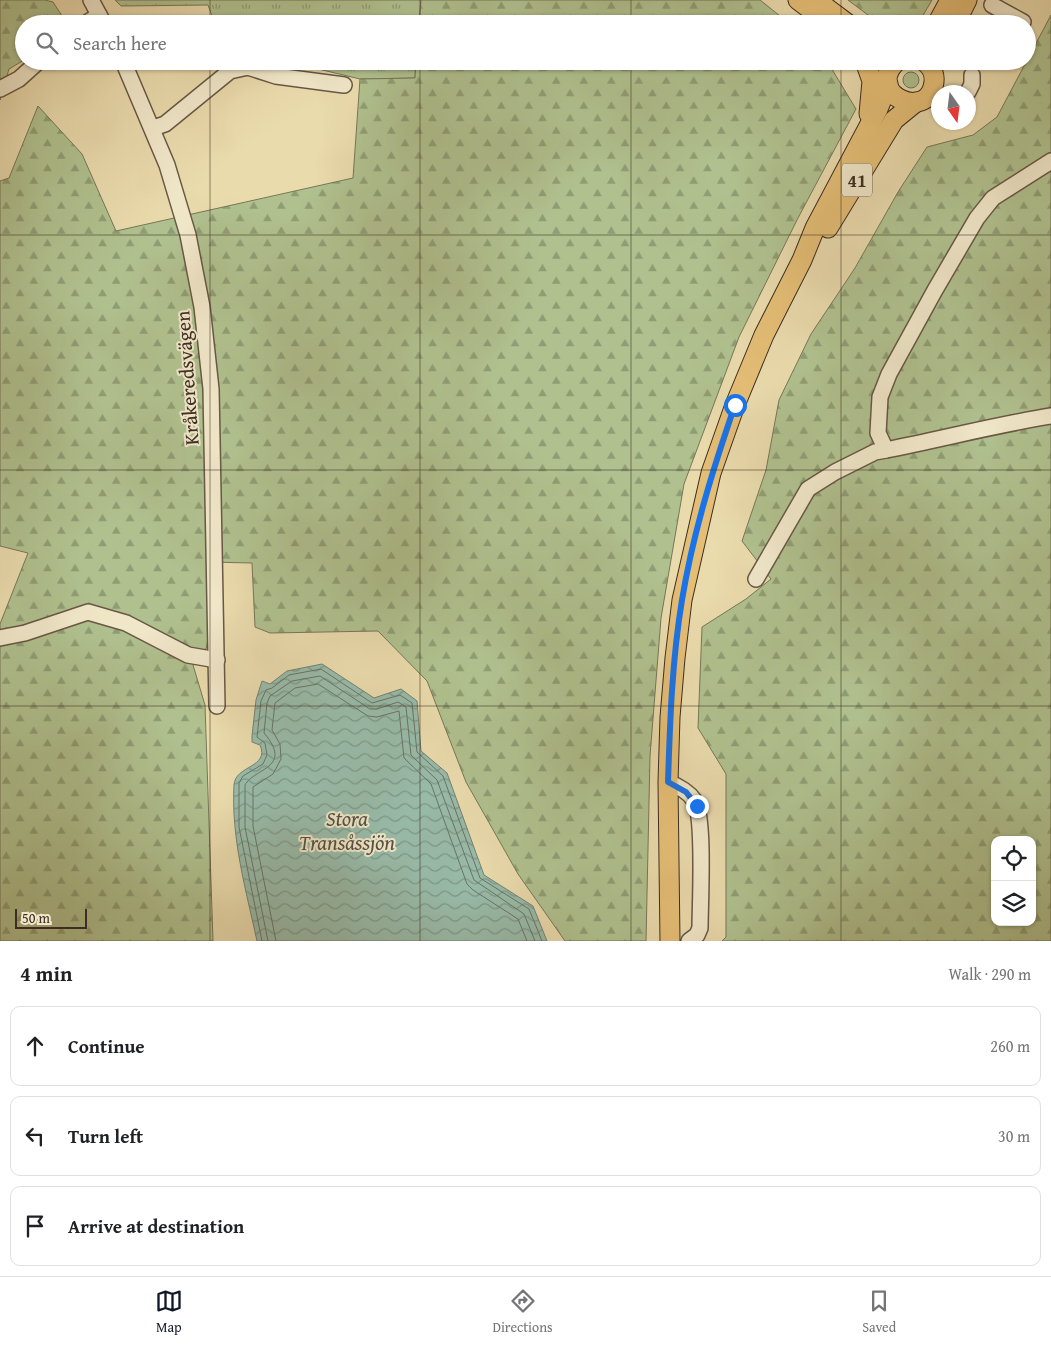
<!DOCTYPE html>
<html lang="en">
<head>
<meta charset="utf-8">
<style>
  body { margin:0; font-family:"Gentium Book Plus",serif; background:#f6f6f6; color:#202124 }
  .controls { position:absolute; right:15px; bottom:15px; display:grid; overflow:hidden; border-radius:10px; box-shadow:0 1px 4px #0004 }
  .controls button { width:45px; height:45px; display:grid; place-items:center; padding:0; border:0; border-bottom:1px solid #e0e0e0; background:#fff; color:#202124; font:25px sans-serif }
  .compass { position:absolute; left:931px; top:85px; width:45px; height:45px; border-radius:50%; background:#fff; box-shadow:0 1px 4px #0004; rotate:166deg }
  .scale { position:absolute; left:15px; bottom:12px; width:72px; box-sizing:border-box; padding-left:5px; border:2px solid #3d2d22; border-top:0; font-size:14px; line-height:18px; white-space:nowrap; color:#3d2d22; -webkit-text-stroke:4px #f1e8ca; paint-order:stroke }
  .stop { position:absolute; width:15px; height:15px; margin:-11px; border:4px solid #1a73e8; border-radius:50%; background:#fff }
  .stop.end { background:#1a73e8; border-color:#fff; box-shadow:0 1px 5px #0008 }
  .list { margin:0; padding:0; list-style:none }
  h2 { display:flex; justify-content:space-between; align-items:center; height:65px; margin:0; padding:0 20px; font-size:21px }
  h2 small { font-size:16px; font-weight:400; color:#757577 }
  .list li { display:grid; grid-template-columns:32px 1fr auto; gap:15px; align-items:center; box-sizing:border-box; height:80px; margin:0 10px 10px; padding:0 10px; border:1px solid #e0e0e0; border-radius:10px }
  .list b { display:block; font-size:19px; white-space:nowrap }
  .list em { font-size:16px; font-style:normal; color:#757577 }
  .icon { flex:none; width:28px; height:28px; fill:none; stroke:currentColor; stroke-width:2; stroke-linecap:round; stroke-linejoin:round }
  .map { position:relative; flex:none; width:1051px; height:941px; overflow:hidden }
  .search { position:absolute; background:#fff; box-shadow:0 1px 4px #0004; left:15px; right:15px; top:15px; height:55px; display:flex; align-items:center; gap:12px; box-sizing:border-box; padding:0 18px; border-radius:28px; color:#757577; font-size:19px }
  .sheet { height:335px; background:#fff }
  nav { display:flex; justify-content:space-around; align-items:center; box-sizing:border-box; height:70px; border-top:1px solid #e0e0e0; background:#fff; font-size:14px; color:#757577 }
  nav a { display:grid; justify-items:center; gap:2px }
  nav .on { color:#111827 }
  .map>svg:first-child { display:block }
</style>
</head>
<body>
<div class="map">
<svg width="1051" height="941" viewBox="0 0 1051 941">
  <defs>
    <pattern id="grass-tufts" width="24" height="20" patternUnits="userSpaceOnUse" patternTransform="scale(1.25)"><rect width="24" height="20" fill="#b0c18f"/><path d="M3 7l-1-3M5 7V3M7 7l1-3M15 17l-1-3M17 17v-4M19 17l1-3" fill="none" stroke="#909d74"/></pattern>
    <pattern id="forest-firs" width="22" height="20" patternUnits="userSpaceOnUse" patternTransform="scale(1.25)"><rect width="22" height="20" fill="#b0c18f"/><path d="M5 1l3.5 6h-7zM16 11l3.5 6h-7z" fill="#909d74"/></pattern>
    <pattern id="water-waves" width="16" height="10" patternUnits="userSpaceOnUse" patternTransform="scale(1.25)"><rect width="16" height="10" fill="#98bba9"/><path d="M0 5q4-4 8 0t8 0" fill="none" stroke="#7d9889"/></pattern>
  </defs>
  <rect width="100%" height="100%" fill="#eadbad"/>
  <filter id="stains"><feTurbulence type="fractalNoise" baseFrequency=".004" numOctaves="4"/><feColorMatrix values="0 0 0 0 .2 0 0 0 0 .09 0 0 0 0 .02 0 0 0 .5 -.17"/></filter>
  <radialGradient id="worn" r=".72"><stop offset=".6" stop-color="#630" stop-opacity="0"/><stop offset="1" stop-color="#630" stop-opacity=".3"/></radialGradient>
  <g fill="url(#grass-tufts)" stroke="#767758">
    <polygon points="115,0 421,0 419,24 215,24 208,5 121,6"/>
    <polygon points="285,61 416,61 415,78 360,79"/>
  </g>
  <g fill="url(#forest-firs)" stroke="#767758" fill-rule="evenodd">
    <polygon points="0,0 45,0 53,2 64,19 60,24 24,24 24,60 9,69 0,100"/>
    <polygon points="421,0 760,0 790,24 419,24"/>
    <polygon points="848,0 932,0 918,24 880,24"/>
    <path d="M1051,15V941H722L726,937V774L698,728L702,627L746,599L771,579L742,541L766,470L779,400L811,334L855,268L898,192L927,147L973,135L997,117ZM995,840H1032V922H995Z"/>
    <polygon points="416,61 827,61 856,109 798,218 739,337 684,484 661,618 650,756 646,941 565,941 518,874 466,782 427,681 378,631 270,633 255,627 252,563 208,562 208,639 206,649 198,652 193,665 205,705 213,941 0,941 0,624 28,553 0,546 0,181 9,178 38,106 82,154 116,231 353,178 360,79 415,78"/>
  </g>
  <circle fill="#b0c18f" stroke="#767758" cx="911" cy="80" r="8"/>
  <path fill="url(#water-waves)" stroke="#748273" d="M322,664L374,698L401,689L417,701L421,751L447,773L484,875L533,906L547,941H257C246,890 231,838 234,785C235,765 270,768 260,745L252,742V736L256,700L262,681L270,684L287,671Z"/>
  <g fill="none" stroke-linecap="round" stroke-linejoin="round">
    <g stroke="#6a7466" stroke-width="1">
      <polyline points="262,941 239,827 239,783 243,776 263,764 267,755 265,743 257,737 261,701 266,690 272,688 289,675 321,669 372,703 400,695 412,703 417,752 443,776 480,878 529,909 542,941"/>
      <path d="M268,941L245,827V785C254,768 294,768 264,733L267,703L270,696L292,681L320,676L370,709H377L398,702L406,707L411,755L437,780L474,880L524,914L535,941"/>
      <polyline points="276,941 253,826 253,787 273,774 281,759 280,744 272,730 275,703 295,688 318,684 368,716 377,717 399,711 404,758 431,784 467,884 473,890 518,919 527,941"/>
    </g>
    <g stroke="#685845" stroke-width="18">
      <g id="minor">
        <polyline points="91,0 104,24"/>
        <polyline points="992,5 1023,22"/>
        <polyline points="85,24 99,15"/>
        <polyline points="123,61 167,165 188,235 202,307 211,389 217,706"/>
        <polyline points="0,89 19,79 39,61"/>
        <polyline points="968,92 972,84 972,75"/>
        <polyline points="153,128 165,124 230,71 248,67 276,76 344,85"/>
        <path d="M886,450C942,439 995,425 1051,416"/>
        <polyline points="756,579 808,489 835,472 875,452 886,450 878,433 880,397 889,374 935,290 977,218 993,198 1051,161"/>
        <polyline points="0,638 25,633 88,612 126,623 188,655 217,660"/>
        <path d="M668,782C678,786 688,791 694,800C705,815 700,904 700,928L697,935L689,941"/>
      </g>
    </g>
    <g stroke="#3d2d22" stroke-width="21">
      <g id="major">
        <polyline points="798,0 823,19"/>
        <polyline points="816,0 848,24"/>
        <polyline points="937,24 950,0"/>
        <polyline points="955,24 967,0"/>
        <polyline points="865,61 872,81 869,114"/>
        <path d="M897,61C862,93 929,124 934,82C935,74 931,66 924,61"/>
        <polyline points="828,228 894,120 916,102"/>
        <polyline points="670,941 668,782 670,717 675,658 682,600 711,473 735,405 764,335 802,260 815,228 878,109 888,84"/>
      </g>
    </g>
    <use href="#minor" stroke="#f1e8ca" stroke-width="15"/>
    <use href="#major" stroke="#e5be76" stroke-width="19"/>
  </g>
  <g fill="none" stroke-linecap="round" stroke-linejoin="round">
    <path stroke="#1a73e8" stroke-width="6" d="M697,806L686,792L668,782C670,721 672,660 682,600C693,533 713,469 735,405"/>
  </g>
  <path fill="none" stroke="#3d2d22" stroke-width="1" stroke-opacity="0.55" d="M210,0V24M420,0V24M631,0V24M841,0V24M210,61V941M420,61V941M631,61V941M841,61V941M0,235H1051M0,470H1051M0,706H1051"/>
  <g text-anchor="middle" stroke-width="4" stroke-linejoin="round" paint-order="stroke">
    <rect fill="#f1e8ca" stroke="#736554" stroke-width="1" x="842" y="163.5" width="30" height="33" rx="4"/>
    <g font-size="19" font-weight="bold" fill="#3d2d22">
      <text x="857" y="187">41</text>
    </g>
    <g font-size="20" fill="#3d2d22" stroke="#f1e8ca">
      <text transform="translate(187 378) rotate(-94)" y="7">Kråkeredsvägen</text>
    </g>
    <g font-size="21" font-style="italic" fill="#545044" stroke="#f1e8ca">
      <text x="347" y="826">Stora<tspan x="347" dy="24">Transåssjön</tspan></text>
    </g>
  </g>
  <rect width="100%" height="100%" filter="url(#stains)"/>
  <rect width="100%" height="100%" fill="url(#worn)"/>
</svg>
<div class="controls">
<button><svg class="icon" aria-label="locate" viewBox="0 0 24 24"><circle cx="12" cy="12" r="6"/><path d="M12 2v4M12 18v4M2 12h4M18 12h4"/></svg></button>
<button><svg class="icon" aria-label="layers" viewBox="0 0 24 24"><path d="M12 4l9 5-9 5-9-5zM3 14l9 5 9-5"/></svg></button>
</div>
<svg class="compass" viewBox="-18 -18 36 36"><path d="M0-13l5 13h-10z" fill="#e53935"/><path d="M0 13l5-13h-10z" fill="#757577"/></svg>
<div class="scale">50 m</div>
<div class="stop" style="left:735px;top:405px"></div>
<div class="stop end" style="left:697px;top:806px"></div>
<div class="search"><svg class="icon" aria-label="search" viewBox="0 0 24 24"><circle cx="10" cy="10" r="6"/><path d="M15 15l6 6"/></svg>Search here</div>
</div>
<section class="sheet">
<h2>4 min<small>Walk · 290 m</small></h2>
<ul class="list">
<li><svg class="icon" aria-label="ahead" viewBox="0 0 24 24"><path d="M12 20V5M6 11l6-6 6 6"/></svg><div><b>Continue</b></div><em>260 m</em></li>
<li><svg class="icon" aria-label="left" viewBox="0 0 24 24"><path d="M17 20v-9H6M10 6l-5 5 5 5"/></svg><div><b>Turn left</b></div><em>30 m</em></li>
<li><svg class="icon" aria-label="arrive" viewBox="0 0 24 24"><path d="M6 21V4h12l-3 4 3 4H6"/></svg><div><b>Arrive at destination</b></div></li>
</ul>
</section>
<nav>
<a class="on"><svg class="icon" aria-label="map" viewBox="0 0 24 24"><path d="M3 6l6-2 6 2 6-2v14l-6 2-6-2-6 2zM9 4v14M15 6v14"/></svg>Map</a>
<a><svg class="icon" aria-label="directions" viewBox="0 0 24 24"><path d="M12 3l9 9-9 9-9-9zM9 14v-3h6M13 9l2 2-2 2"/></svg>Directions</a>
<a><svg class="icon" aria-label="saved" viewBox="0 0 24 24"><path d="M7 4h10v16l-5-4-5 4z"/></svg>Saved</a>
</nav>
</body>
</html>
